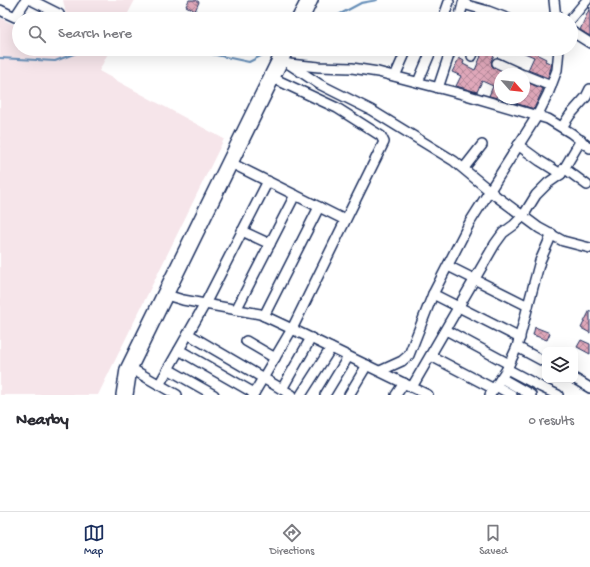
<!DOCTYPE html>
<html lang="en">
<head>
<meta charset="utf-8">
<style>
  body { margin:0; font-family:"Gochi Hand",sans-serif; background:#f2f2f3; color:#2b2b33 }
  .controls { position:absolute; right:12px; bottom:12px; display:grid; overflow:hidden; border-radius:8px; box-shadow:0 4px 16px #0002 }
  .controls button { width:36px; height:36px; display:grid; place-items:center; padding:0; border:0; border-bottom:1px solid #e1e1e2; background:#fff; color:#2b2b33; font:20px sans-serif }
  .compass { position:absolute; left:494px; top:68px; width:36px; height:36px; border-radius:50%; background:#fff; box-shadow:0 4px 16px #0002; rotate:117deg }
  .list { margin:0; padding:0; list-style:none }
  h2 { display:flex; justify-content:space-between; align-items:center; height:52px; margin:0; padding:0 16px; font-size:17px }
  h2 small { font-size:13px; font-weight:400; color:#7c7c81 }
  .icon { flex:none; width:22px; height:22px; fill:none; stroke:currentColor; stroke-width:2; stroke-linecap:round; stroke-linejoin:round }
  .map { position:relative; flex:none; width:590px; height:395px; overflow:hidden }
  .search { position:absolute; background:#fff; box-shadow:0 4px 16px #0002; left:12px; right:12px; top:12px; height:44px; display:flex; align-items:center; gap:10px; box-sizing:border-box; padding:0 14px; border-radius:22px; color:#7c7c81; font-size:15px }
  .sheet { height:116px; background:#fff }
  nav { display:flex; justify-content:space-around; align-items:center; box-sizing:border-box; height:56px; border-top:1px solid #e1e1e2; background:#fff; font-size:11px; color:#7c7c81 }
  nav a { display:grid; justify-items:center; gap:2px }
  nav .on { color:#1b2f5e }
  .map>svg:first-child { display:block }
</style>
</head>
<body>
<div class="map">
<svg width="590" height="395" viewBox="0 0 590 395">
  <defs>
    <pattern id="building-cross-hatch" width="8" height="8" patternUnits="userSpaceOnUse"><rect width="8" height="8" fill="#e0a8ba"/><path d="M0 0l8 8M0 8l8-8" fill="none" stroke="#b5899a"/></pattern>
  </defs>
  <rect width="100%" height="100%" fill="#fff"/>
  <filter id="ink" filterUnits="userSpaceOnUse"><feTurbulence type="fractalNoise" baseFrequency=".025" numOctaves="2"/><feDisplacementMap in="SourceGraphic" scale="8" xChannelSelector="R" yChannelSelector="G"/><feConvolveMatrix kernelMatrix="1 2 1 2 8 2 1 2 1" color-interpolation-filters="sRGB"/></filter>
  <g filter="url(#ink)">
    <g fill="#f6e5ea">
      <polygon points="63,0 135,0 125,19 63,19 66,14"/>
      <polygon points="0,18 19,27 19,49 110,49 99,71 224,139 98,395 0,395"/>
    </g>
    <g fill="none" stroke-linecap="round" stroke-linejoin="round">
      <g stroke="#6790ba" stroke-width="2">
        <polyline points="331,19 361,3 377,0"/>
        <polyline points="176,49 193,50 249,62 274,49"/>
        <polyline points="0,58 55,61 87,49"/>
      </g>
    </g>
    <g fill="url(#building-cross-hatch)" stroke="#1b2f5e">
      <polygon points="189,0 196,0 199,2 195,11 186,6"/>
      <polygon points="590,7 590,36 580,30"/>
      <polygon points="481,49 497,49 491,61 492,66 507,74 500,74 500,91 497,98 489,96 493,86 482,81 477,92 456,86 461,76 452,72 459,58 464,61 463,64 475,70 481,56 479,55"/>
      <polygon points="515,49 541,49 538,55 546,59 545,61 552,64 548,78 528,70 534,57"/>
      <polygon points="524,81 543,89 534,109 518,104 507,98 524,98"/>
      <polygon points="590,310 590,333 581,328"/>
      <polygon points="535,327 550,333 547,340 533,335"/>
      <polygon points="581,340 590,344 590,354 577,347"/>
    </g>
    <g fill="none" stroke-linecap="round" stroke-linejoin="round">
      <g stroke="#1b2f5e" stroke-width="12">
        <g id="minor">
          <polyline points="31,0 59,14"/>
          <polyline points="554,0 556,19"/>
          <polyline points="463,4 488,11 509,19"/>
          <polyline points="0,10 15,17 26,0"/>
          <polyline points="296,19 306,0"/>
          <polyline points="304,19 313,0"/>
          <polyline points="443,19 449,2"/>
          <polyline points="459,19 464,0"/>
          <polyline points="571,19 587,0"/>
          <polyline points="571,31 590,43"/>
          <polyline points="472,56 475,49"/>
          <polyline points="497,63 521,74"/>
          <polyline points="289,64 319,84 371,110 454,161 496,196 539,228 563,241 590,248"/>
          <polyline points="289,64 319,67 352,68 378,72 466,95 548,119 571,133 590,148"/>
          <polyline points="524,75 551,86"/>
          <polyline points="395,76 407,49"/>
          <polyline points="418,82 432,49"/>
          <polyline points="438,88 451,49"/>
          <polyline points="562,127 570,115 586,97 590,89"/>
          <polyline points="518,145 540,161 561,174"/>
          <polyline points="233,164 345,220"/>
          <polyline points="464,168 482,145"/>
          <polyline points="564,168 587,185"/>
          <polyline points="242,231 270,244"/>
          <polyline points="448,266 528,306"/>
          <polyline points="163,294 183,300 260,314 292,329 428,395"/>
          <polyline points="236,310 295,195"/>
          <polyline points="264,316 319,207"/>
          <polyline points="446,330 509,364"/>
          <polyline points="188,334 292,395"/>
          <polyline points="520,338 433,294 470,222 537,116 548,94 557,70 559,49"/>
          <polyline points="246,341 275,358"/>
          <polyline points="517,347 545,362"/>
          <polyline points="179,350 254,393"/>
          <polyline points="431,356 494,389"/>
          <polyline points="132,369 177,395"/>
          <polyline points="168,369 214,395"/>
          <polyline points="507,369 541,387 558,395"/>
          <polyline points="380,371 402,361 409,355 433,294"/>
          <polyline points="501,378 531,395"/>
          <polyline points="575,379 590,388"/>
          <polyline points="159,385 205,304 268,181"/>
          <polyline points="496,386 512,395"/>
          <polyline points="412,387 495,244 503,233 514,225 523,216 536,195 548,183 561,174 581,140"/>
          <polyline points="282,389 311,338"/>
          <polyline points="121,395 125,369 282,49"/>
          <polyline points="128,395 132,369 289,49"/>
          <polyline points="253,395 292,329 384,142 381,136 337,108 275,79"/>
          <polyline points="301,395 331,348"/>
          <polyline points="325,395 348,357"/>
          <polyline points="349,395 367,365"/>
          <polyline points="396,395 404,383"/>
          <polyline points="490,395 507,369 517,347 540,261 552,234"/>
        </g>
      </g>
      <use href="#minor" stroke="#fff" stroke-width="9"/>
    </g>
  </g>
</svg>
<div class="controls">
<button><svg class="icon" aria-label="layers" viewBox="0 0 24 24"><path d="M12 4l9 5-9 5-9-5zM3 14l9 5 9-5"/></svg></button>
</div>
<svg class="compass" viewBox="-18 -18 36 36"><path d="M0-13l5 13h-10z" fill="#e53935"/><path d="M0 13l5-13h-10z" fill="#7c7c81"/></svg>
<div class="search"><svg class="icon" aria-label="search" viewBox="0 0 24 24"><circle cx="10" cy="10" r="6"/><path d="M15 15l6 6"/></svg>Search here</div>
</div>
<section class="sheet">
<h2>Nearby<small>0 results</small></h2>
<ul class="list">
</ul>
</section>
<nav>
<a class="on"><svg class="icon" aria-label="map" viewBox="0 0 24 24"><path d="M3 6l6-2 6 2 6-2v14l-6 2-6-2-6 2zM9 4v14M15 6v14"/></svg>Map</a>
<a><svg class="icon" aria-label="directions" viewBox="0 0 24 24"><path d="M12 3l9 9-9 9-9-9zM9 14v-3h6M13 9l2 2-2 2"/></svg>Directions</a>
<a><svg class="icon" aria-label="saved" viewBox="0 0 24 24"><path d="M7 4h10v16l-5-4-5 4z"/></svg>Saved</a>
</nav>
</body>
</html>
